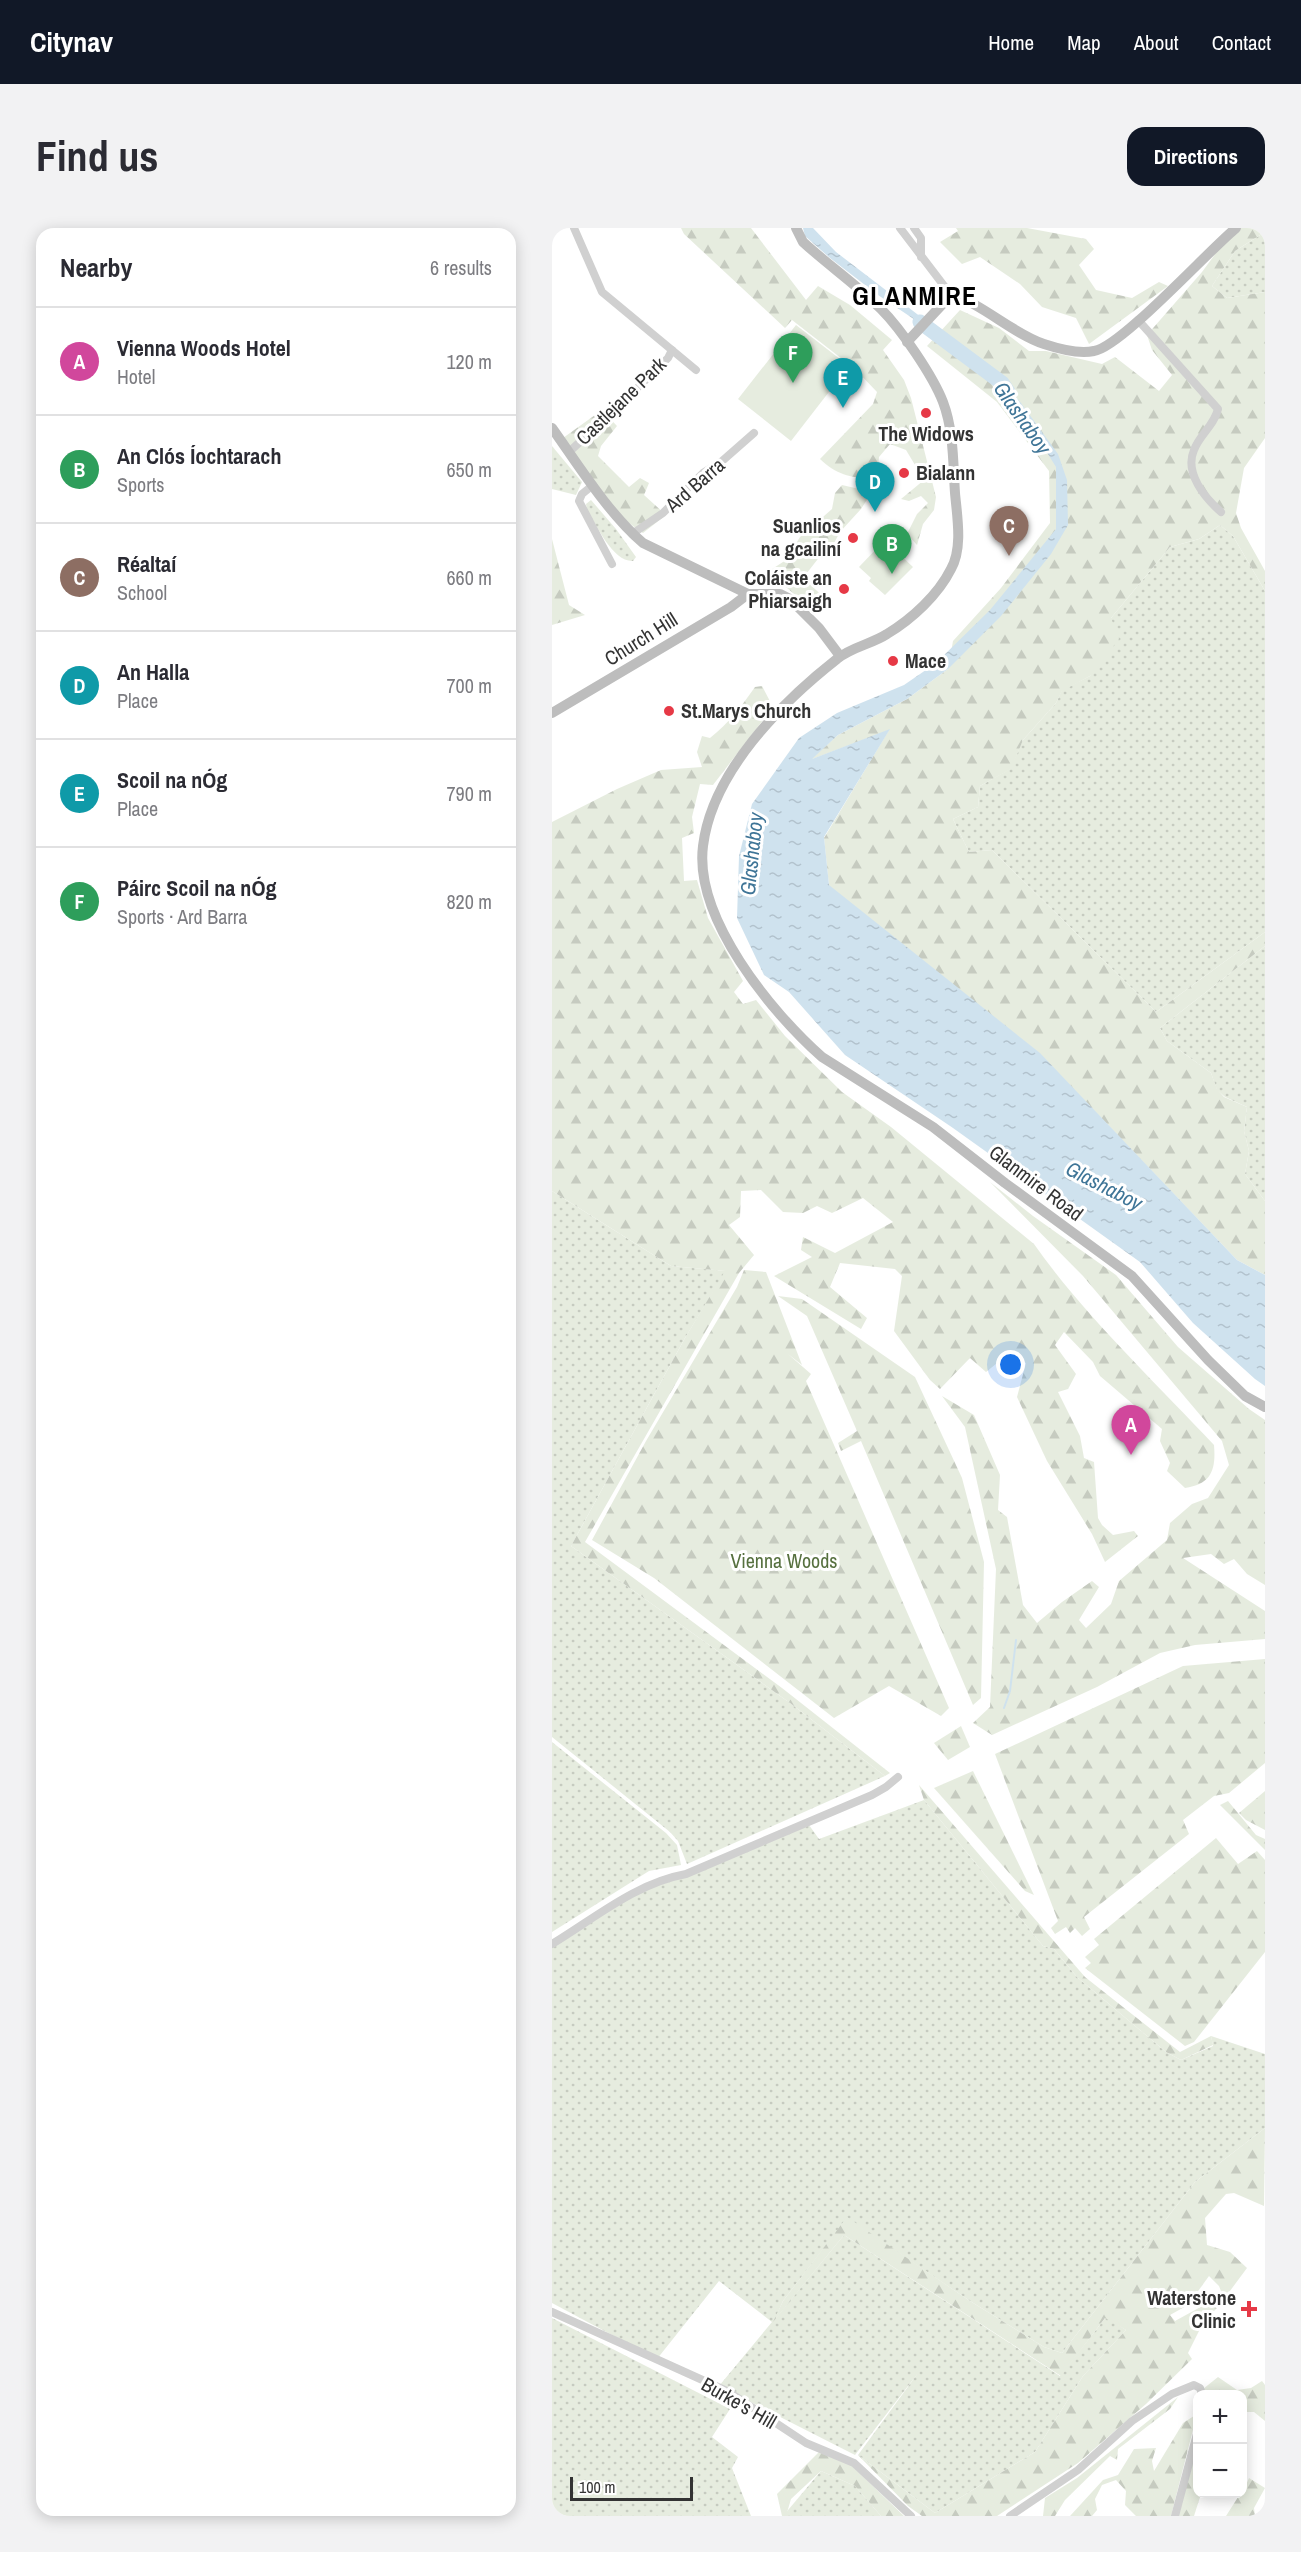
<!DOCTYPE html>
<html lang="en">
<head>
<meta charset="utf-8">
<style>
  body { margin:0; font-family:"Archivo Narrow",sans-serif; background:#f2f2f3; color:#2b2b33 }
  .controls { position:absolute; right:18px; bottom:18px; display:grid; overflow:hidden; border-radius:12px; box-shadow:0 3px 15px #0003 }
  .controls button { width:54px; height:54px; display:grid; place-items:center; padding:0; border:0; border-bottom:2px solid #e1e1e2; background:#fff; color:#2b2b33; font:30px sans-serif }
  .scale { position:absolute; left:18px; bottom:15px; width:123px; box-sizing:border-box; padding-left:6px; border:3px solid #333; border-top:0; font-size:16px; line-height:21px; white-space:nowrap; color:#333; -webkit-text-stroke:4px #fff; paint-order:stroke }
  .you { position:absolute; left:459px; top:1137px; width:21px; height:21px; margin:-15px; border:4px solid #fff; border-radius:50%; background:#1a73e8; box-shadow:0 0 0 9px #1a73e833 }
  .badge { display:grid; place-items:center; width:39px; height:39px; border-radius:50%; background:#111827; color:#fff; font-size:20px; font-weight:700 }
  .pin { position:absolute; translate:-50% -50px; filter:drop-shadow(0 2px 3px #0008) }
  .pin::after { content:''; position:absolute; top:32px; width:21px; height:18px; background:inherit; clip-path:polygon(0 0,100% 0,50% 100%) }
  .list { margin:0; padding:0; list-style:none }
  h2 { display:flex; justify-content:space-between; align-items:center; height:78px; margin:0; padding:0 24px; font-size:26px }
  h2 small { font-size:20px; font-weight:400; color:#7c7c81 }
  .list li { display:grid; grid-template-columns:39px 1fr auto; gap:18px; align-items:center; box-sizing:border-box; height:108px; padding:0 24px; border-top:2px solid #e1e1e2 }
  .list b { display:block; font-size:22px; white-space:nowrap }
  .list p { margin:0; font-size:20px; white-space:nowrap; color:#7c7c81 }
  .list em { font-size:20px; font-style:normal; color:#7c7c81 }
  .map { position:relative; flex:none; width:713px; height:2288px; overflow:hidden; border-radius:18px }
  header { display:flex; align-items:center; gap:36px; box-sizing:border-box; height:84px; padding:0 30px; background:#111827; color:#fff }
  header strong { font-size:28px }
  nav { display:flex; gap:33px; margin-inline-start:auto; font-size:21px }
  .intro { display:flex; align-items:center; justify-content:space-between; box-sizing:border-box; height:144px; padding:0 36px }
  h1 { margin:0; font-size:42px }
  .button { padding:15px 27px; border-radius:18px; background:#111827; color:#fff; font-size:21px; font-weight:700 }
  main { display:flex; gap:36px; padding:0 36px }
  aside { flex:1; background:#fff; border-radius:18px; box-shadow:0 3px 15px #0003 }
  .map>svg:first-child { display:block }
</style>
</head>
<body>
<header>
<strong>Citynav</strong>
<nav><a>Home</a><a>Map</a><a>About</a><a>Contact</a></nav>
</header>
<div class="intro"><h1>Find us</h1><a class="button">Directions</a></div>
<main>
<aside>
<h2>Nearby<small>6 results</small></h2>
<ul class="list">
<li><span class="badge" style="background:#d1479c">A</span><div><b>Vienna Woods Hotel</b><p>Hotel</p></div><em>120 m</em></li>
<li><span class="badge" style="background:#2e9e5b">B</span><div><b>An Clós Íochtarach</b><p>Sports</p></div><em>650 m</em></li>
<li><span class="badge" style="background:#8d6e63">C</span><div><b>Réaltaí</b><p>School</p></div><em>660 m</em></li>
<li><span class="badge" style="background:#0f9aa8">D</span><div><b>An Halla</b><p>Place</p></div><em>700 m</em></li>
<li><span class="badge" style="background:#0f9aa8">E</span><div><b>Scoil na nÓg</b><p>Place</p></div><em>790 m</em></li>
<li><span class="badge" style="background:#2e9e5b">F</span><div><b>Páirc Scoil na nÓg</b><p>Sports · Ard Barra</p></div><em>820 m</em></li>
</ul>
</aside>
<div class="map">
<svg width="713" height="2288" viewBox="0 0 713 2288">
  <defs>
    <pattern id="grass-dots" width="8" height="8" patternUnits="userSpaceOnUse" patternTransform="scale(1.5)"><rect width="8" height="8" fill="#e6ecdf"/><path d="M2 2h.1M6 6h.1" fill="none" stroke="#c6cbc0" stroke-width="1.8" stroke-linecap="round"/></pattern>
    <pattern id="forest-firs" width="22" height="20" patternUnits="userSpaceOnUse" patternTransform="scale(1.5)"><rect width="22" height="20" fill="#e6ecdf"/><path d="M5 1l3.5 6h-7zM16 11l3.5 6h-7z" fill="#c6cbc0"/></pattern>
    <pattern id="water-ripples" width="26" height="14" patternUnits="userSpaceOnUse" patternTransform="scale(1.5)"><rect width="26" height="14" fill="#cfe2ee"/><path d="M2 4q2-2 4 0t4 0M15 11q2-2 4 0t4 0" fill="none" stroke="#b2c2cd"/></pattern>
  </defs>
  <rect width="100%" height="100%" fill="#fff"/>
  <g fill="url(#grass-dots)">
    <polygon points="713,4 713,64 675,70 660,58 683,23"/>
    <polygon points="0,218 30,254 24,267 0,261"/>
    <path d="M39,272L64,301L84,329L81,333C61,334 45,298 35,282L34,276Z"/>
    <polygon points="668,297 681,308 713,363 713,704 604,784 440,622 417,624 401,591 426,579 428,558 458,541 471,512 504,475 510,462 538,448 559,390 618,319 647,311"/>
    <polygon points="713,718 713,973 693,946 697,923 692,903 695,879 673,869 665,862 659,845 615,813 608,800"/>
    <polygon points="0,963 119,1038 174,1043 133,1110 19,1318 238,1475 333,1548 135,1636 126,1613 118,1604 0,1509"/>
    <polygon points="0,1514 114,1605 125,1617 129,1637 97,1643 0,1704"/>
    <polygon points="372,1572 491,1718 502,1721 525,1749 614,1824 629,1832 661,1818 659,1808 713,1826 713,1900 643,1954 510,2125 492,2119 418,2073 295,1990 231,2073 223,2091 292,2007 508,2148 554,2089 574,2102 531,2148 483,2224 383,2285 306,2227 366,2145 303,2227 167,2158 220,2094 167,2053 105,2131 0,2075 0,1715 111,1649 135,1647 257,1597 267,1611"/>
    <polygon points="0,2090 178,2181 160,2209 186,2229 180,2240 199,2288 0,2288"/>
    <polygon points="269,2243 303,2258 329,2288 231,2288"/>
  </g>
  <g fill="url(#forest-firs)">
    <path d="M129,0H199L254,72L266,58L298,77L340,112L331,122L352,152L359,170L384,269L382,282L371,296L365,317L355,306L365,286L376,275L369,268L357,273L349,271L372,252L354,222L338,216L327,229L325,250C302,251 286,248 268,231L321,176L325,164L303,141L240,92L233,100L132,6Z"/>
    <polygon points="404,0 475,0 534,11 542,21 527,37 544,62 580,70 607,54 616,58 537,116 524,90 490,79 468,56 428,29 410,36 388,14 406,3"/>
    <polygon points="687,0 713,0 713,4 683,23 660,58 675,70 713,64 713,210 692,240 684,285 689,300 713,343 713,363 681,308 668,297 647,311 618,319 559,390 567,411 538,448 510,463 504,475 471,512 459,541 428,558 426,579 401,591 417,624 440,622 604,784 713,704 713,718 608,800 615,813 659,845 665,861 672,869 695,879 692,903 697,923 693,946 713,973 713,1047 685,1032 487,825 277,658 272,610 337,502 258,532 286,507 355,471 396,441 401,413 449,360 498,295 497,243 445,174 375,118 408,82 447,100 477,123 494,123 550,136 563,129 607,163 620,147 600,122 595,107 650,44 678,6"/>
    <path d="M50,182L65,198L49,218L46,228L77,259L88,250L97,255L92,267L114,287L91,305C57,284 34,242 11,210Z"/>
    <polygon points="290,257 320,264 309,281 288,304 281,317 269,327 251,350 277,374 272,381 265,385 235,360 219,351 217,343 234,332 248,309 280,281 283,265"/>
    <polygon points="0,311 17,377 33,387 0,397"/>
    <path d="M210,458L221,479L161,557L148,556L140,589L142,605L130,610L132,653L145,652L156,690L191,753L182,764L191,776L204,772L233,808L290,864L339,899L482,1016C531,1086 603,1154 662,1217C664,1241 660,1256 633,1260L615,1243L618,1235L608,1213L610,1201L548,1148L541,1134L512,1104L503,1117L524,1146L516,1161L506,1164L528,1208L532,1230L542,1234L546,1290L550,1297L561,1307L582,1303L586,1308L553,1334L540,1306L495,1233L465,1169L474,1135L455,1127L434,1144L418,1130L388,1161L378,1152L342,1103L350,1048L343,1041L288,1035L278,1059L315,1090L309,1101L222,1048L260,1029L249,1022L251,1009L283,1025L341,994L311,970L280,985L265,978L251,985L231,984L209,962L189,963L188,989L177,997L202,1027L187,1045L33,1314L230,1460L338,1545L333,1548L238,1475L19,1318L133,1110L173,1043L119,1038L0,963V594L65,561L109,542L150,539L145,524L150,508L158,510C177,495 189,479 203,459Z"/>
    <polygon points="438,954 481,988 564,1047 626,1119 697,1181 713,1192 713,1357 695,1346 682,1331 672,1336 659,1326 631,1330 713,1383 713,1411 643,1417 608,1425 545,1459 440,1507 421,1495 438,1479 444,1341 413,1199 390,1168 422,1187 448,1247 446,1282 455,1289 471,1377 485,1395 510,1374 540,1353 547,1359 527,1392 534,1400 559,1376 567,1353 615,1312 618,1295 640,1276 656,1270 677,1237 670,1213 531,1048"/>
    <polygon points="192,1042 214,1044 250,1137 236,1126 259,1146 254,1153 397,1480 389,1488 337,1458 282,1490 102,1350 40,1312 94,1213 185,1059"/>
    <polygon points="226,1068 250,1071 363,1149 410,1250 432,1334 429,1470 421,1477 309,1213 289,1223 286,1215 305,1203 255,1088"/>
    <polygon points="713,1431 713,1535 677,1565 662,1568 631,1592 637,1606 532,1689 538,1701 530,1708 523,1700 518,1705 514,1699 503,1706 499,1700 506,1693 443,1526 631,1438"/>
    <polygon points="409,1498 418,1519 396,1532 382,1515"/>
    <polygon points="421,1543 482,1667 473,1663 382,1560"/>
    <polygon points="367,1557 533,1749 628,1824 659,1808 661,1817 629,1832 614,1824 525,1749 502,1721 491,1718 372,1572"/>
    <polygon points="713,1563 713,1602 694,1592 687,1585"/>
    <polygon points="676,1573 704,1607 713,1611 713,1622 668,1577"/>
    <polygon points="664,1610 686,1636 705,1623 713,1632 713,1724 642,1814 633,1818 533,1740 539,1735 533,1729 547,1717 542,1711"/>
    <polygon points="713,1900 712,1978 682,1965 674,1966 653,1990 655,2017 678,2024 695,2040 672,2071 667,2058 657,2048 636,2077 618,2087 623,2093 654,2076 665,2080 652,2093 636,2125 640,2131 594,2176 526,2235 445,2288 370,2288 356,2278 306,2227 383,2285 483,2224 531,2148 574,2102 553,2090 509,2148 292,2007 221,2094 231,2073 295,1989 418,2073 492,2119 510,2125 643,1954"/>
    <polygon points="666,2149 685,2162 699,2160 710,2153 713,2157 713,2193 702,2184 691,2184 690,2166 652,2166 651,2161"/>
    <polygon points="626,2169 618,2181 566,2221 565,2232 558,2228 513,2272 503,2288 491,2288 493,2270 525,2250"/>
    <polygon points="645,2186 619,2288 584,2288 573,2277 574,2263 564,2252 550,2257 543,2271 545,2282 540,2288 518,2288 551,2252 566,2247 582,2221 604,2220 600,2233 602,2243 631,2195"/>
    <polygon points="645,2213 646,2266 649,2266 642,2288 625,2288"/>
    <polygon points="267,2224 299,2237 352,2288 329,2288 303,2258 269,2243 239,2271 234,2288 230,2288 225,2266"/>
    <polygon points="697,2250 713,2260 702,2280 703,2288 674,2288 688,2266 690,2266"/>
  </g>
  <g fill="#e6ecdf">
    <polygon points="244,97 297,138 239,213 186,171"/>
    <polygon points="329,316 341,328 345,324 361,339 333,367 317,353 319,350 307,339"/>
  </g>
  <polygon fill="url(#water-ripples)" points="251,0 261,0 284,24 446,148 469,175 506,226 515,252 516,297 499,326 449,388 396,441 355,471 286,507 260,531 338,501 272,609 277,657 488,825 685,1032 713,1047 713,1158 703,1151 641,1095 588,1034 401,900 293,827 237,764 212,747 185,690 187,628 200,576 247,510 285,485 352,457 384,435 438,382 504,301 504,239 466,178 444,151 384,106 326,67 278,30 253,8"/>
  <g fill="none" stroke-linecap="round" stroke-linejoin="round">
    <polyline stroke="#cfe2ee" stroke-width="2" points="452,1480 458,1463 464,1412"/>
    <polyline stroke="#cfe2ee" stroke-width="15" points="368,94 450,155 456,164"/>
    <g stroke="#d0d0d0" stroke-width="8">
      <polyline points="22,0 50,64 144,142"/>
      <polyline points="348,0 399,67"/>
      <polyline points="362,0 369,10 369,29"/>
      <path d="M586,92L666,181C662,198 648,206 642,222C632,245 653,270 669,284"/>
      <polyline points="17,224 69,176 116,130 120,122"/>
      <polyline points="41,257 30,266 27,273 60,336"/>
      <polyline points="80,306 111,285 151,245 169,234 202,205"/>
      <path d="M0,1716C43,1690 84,1655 134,1646L320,1567L334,1559L346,1549"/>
      <polyline points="0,2084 177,2164 254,2215 302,2235 359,2288"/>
      <polyline points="458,2288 526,2242 580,2193 620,2166 642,2157 648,2160 650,2166"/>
      <polyline points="623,2288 646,2202"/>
    </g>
    <g stroke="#bdbdbd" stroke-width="10">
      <path d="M244,0L251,14C276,37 305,57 329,81C349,101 381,148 391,174C402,203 401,236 403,265C405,288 411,320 399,341C386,367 360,391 335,406C320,416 299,419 285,431C229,475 160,544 151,618C142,690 219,784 270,829L381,899L453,955L580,1048L656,1132L693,1168L713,1179"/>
      <path d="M355,114L399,67C427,73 461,106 492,116C507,121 527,126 542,123C568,120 657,22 684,0"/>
      <path d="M0,200C27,238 56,285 91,315L196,366H228L238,371L267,400L288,428"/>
      <polyline points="0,485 179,379 196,366"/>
    </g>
  </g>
  <g fill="#e63946" stroke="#fff" stroke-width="2">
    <circle cx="374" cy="185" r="6"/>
    <circle cx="352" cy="245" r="6"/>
    <circle cx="301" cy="310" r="6"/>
    <circle cx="292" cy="361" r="6"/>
    <circle cx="341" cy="433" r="6"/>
    <circle cx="117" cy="483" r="6"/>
    <path d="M694 2072h6v6h6v6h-6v6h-6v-6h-6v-6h6z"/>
  </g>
  <g text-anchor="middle" stroke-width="6" stroke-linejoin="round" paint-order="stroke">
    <g font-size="20" fill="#333" stroke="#fff">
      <text transform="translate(69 173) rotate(-44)" y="7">Castlejane Park</text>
      <text transform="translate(143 257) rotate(-41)" y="7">Ard Barra</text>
      <text transform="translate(89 411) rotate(-32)" y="7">Church Hill</text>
      <text transform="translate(484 955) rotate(37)" y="7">Glanmire Road</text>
      <text transform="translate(187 2175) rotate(30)" y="7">Burke's Hill</text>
    </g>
    <g font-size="20" font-weight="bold" fill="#333" stroke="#fff" text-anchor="start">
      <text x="374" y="213" text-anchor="middle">The Widows</text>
      <text x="364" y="252">Bialann</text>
      <text x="289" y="305" text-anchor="end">Suanlios<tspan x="289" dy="23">na gcailiní</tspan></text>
      <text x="280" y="357" text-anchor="end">Coláiste an<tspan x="280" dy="23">Phiarsaigh</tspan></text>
      <text x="353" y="440">Mace</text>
      <text x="129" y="490">St.Marys Church</text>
      <text x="684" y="2077" text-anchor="end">Waterstone<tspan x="684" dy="23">Clinic</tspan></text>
    </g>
    <g font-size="20" fill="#56703f" stroke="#fff">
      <text x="232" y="1340">Vienna Woods</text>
    </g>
    <g font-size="21" font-style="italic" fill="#3f7597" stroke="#fff">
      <text transform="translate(470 190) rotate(55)" y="7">Glashaboy</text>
      <text transform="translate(200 626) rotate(-84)" y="7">Glashaboy</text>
      <text transform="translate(552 958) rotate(27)" y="7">Glashaboy</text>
    </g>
    <g font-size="26" font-weight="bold" letter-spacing="1.5" fill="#000" stroke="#fff">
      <text x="363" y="77">GLANMIRE</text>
    </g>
  </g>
</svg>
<div class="controls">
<button>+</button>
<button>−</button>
</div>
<div class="scale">100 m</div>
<div class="you"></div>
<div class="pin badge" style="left:579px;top:1227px;background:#d1479c">A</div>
<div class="pin badge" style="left:340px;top:346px;background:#2e9e5b">B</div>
<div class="pin badge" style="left:457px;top:328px;background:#8d6e63">C</div>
<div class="pin badge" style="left:323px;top:284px;background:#0f9aa8">D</div>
<div class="pin badge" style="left:291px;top:180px;background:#0f9aa8">E</div>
<div class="pin badge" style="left:241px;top:155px;background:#2e9e5b">F</div>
</div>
</main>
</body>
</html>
